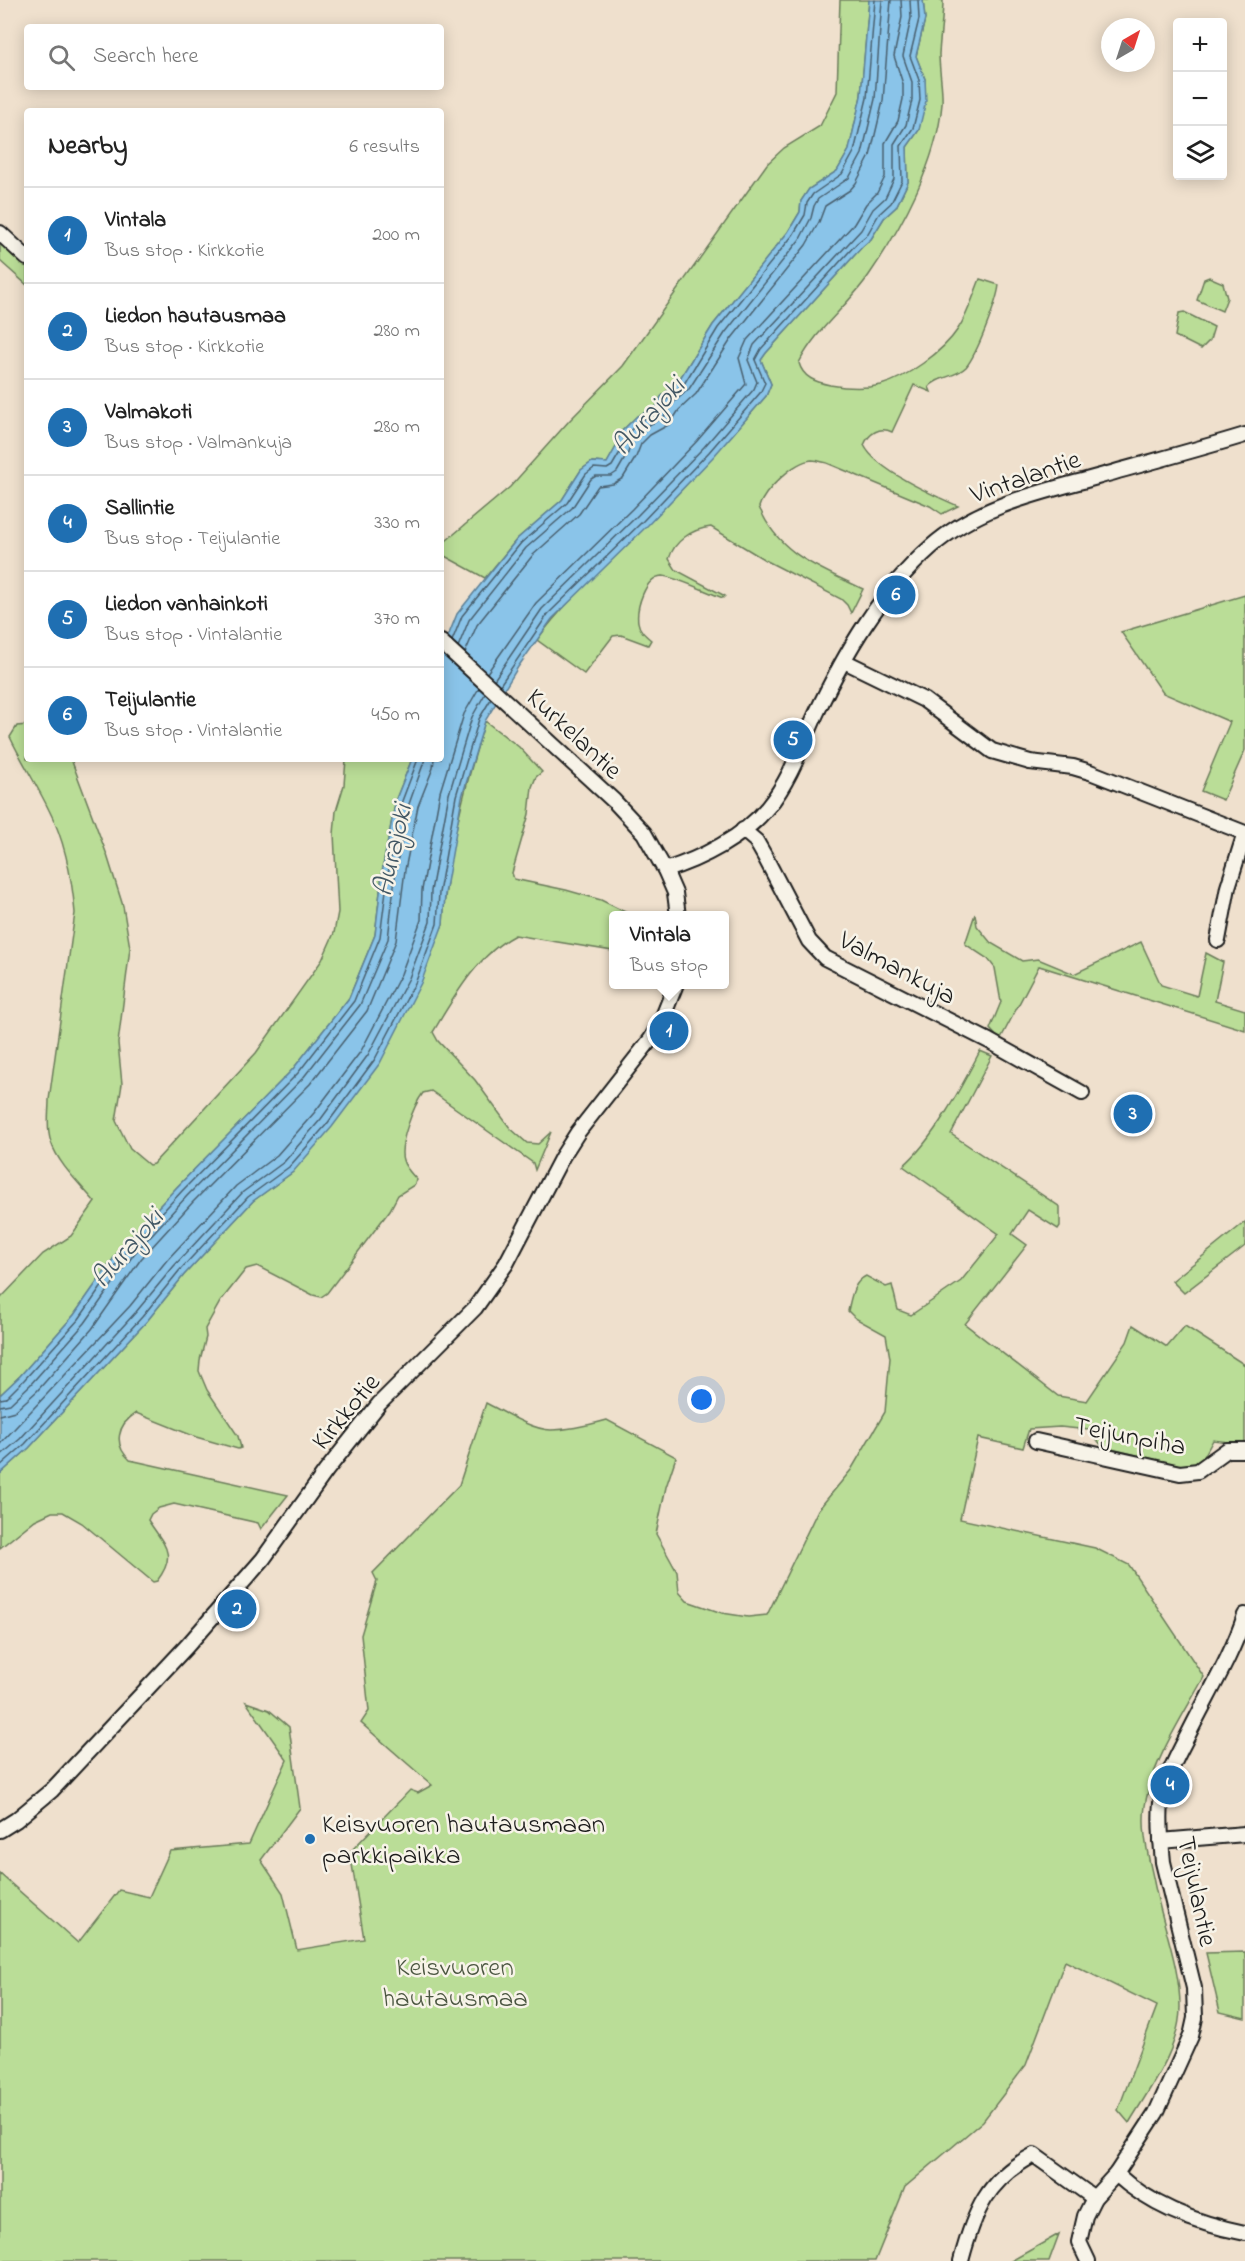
<!DOCTYPE html>
<html lang="en">
<head>
<meta charset="utf-8">
<style>
  body { margin:0; font-family:"Indie Flower",sans-serif; background:#f2f2f2; color:#222 }
  .controls { position:absolute; right:18px; top:18px; display:grid; overflow:hidden; border-radius:6px; box-shadow:0 3px 15px #0003 }
  .controls button { width:54px; height:54px; display:grid; place-items:center; padding:0; border:0; border-bottom:2px solid #e0e0e0; background:#fff; color:#222; font:30px sans-serif }
  .compass { position:absolute; left:1101px; top:18px; width:54px; height:54px; border-radius:50%; background:#fff; box-shadow:0 3px 15px #0003; rotate:39deg }
  .you { position:absolute; left:702px; top:1400px; width:21px; height:21px; margin:-15px; border:4px solid #fff; border-radius:50%; background:#1a73e8; box-shadow:0 0 0 9px #1a73e833 }
  .badge { display:grid; place-items:center; width:39px; height:39px; border-radius:50%; background:#1f6fb2; color:#fff; font-size:20px; font-weight:700 }
  .pin { position:absolute; translate:-50% -50%; border:3px solid #fff; box-shadow:0 2px 6px #0006 }
  .popup { position:absolute; left:609px; top:911px; width:120px; height:78px; box-sizing:border-box; display:grid; place-content:center; border-radius:6px; background:#fff; filter:drop-shadow(0 2px 4px #0005); font-size:20px; white-space:nowrap; color:#767676 }
  .popup b { font-size:22px; color:#222 }
  .popup::after { content:''; position:absolute; left:50%; top:100%; margin-left:-12px; border:12px solid transparent; border-top-color:#fff }
  .list { margin:0; padding:0; list-style:none }
  h2 { display:flex; justify-content:space-between; align-items:center; height:78px; margin:0; padding:0 24px; font-size:26px }
  h2 small { font-size:20px; font-weight:400; color:#767676 }
  .list li { display:grid; grid-template-columns:39px 1fr auto; gap:18px; align-items:center; box-sizing:border-box; height:96px; padding:0 24px; border-top:2px solid #e0e0e0 }
  .list b { display:block; font-size:22px; white-space:nowrap }
  .list p { margin:0; font-size:20px; white-space:nowrap; color:#767676 }
  .list em { font-size:20px; font-style:normal; color:#767676 }
  .icon { flex:none; width:33px; height:33px; fill:none; stroke:currentColor; stroke-width:2; stroke-linecap:round; stroke-linejoin:round }
  .map { position:relative; flex:none; width:1245px; height:2261px; overflow:hidden }
  .search { position:absolute; background:#fff; box-shadow:0 3px 15px #0003; left:24px; top:24px; width:420px; height:66px; display:flex; align-items:center; gap:15px; box-sizing:border-box; padding:0 21px; border-radius:6px; color:#767676; font-size:22px }
  .panel { position:absolute; background:#fff; box-shadow:0 3px 15px #0003; left:24px; top:108px; width:420px; height:654px; border-radius:6px }
  .map>svg:first-child { display:block }
</style>
</head>
<body>
<div class="map">
<svg width="1245" height="2261" viewBox="0 0 1245 2261">
  <rect width="100%" height="100%" fill="#efe0cd"/>
  <filter id="ink" filterUnits="userSpaceOnUse"><feTurbulence type="fractalNoise" baseFrequency=".0167" numOctaves="2"/><feDisplacementMap in="SourceGraphic" scale="12" xChannelSelector="R" yChannelSelector="G"/><feConvolveMatrix kernelMatrix="1 2 1 2 8 2 1 2 1" color-interpolation-filters="sRGB"/></filter>
  <g filter="url(#ink)">
    <g fill="#badd97" stroke="#6b7c5a" stroke-width="1.5">
      <polygon points="840,0 869,0 861,96 849,150 837,171 809,189 801,201 800,212 788,232 713,325 679,380 661,397 656,407 637,416 620,433 616,447 607,463 592,462 581,470 562,500 517,539 485,578 441,554 441,545 510,487 569,421 623,366 767,164 784,148 820,126 837,92"/>
      <path d="M923,0H943C943,18 940,36 939,54C939,71 943,88 942,104C937,162 902,227 869,275C848,306 816,329 799,363C803,378 816,382 830,385C847,388 864,389 881,385C906,378 943,352 958,329C968,314 973,296 980,279L999,285C997,302 977,354 966,367C955,378 938,376 929,387L931,392L914,385L892,432C880,426 869,433 864,445C876,470 933,495 958,506L942,514L930,506L827,463C823,462 816,460 812,460C794,461 764,491 759,507C779,555 820,568 863,589L851,613L847,605L841,599L765,560L711,527C692,529 674,541 669,559L676,570L725,596L723,598C709,593 674,576 662,576C645,577 636,608 638,622C639,630 645,635 651,640L648,645L621,635L613,636L584,674L537,640C568,597 611,562 648,524C689,483 728,440 766,396L771,384L761,360L766,353L862,247L871,239L884,218L896,207L908,182L907,147L919,130L925,79L916,56L925,19Z"/>
      <polygon points="0,241 27,265 27,285 0,261"/>
      <polygon points="1209,277 1223,283 1227,298 1222,311 1197,300 1204,279"/>
      <polygon points="1184,312 1214,327 1210,340 1201,349 1175,336 1179,313"/>
      <polygon points="1245,595 1245,750 1223,800 1201,791 1230,722 1163,693 1121,632"/>
      <path d="M485,721L519,747L542,772L536,777L532,787L529,814L512,873L514,879L566,890L601,900L631,915L614,916L613,951L515,935C478,954 454,997 433,1032L438,1041L475,1080L510,1128L527,1143L538,1144L551,1132L535,1170L533,1163L431,1091L423,1093C414,1105 398,1145 403,1160C405,1168 412,1174 417,1180L414,1185L398,1195L390,1210L327,1293L321,1297L313,1295L257,1266L246,1269L220,1302L205,1329L206,1337L200,1360L199,1371L207,1390L238,1436L241,1448L238,1449L196,1437L136,1413C117,1425 113,1445 130,1460L288,1495L261,1529L258,1523L174,1504L159,1508L151,1514L148,1520C164,1545 178,1554 157,1581L153,1582L82,1523L63,1512H52L35,1520L0,1548V1474L29,1448L55,1420L147,1321L184,1275L253,1201L293,1172L443,925C446,855 465,788 485,721Z"/>
      <path d="M27,725V759H71L107,855L123,906L130,948L118,1043L122,1084L116,1121L130,1149L149,1165L153,1164L256,1053L322,960L334,933L338,912L334,834L336,811L344,785L346,759H412L396,799L383,866L375,935L349,998L293,1069L177,1187L123,1245L74,1315L20,1376L0,1395V1299L43,1254L71,1236L95,1202C80,1184 58,1164 51,1142C46,1129 49,1113 49,1100L75,913C72,878 65,841 49,810C37,785 22,762 10,737L17,726Z"/>
      <polygon points="975,914 977,926 991,943 1022,961 1038,959 1074,974 1141,942 1161,985 1197,996 1206,953 1223,962 1215,1001 1245,1010 1245,1030 1039,966 1000,1040 990,1029 1001,1002 995,968 988,959 965,944"/>
      <path d="M980,1051L992,1056L951,1134L1060,1207V1226L1058,1229L1028,1210L1012,1234L1027,1245L965,1324L1058,1396L1087,1401L1127,1342L1133,1325L1167,1347L1185,1326L1245,1365V1444L1213,1440L1201,1462L1187,1467L1103,1447L1089,1430L1060,1427L1029,1429L1023,1448L978,1438L960,1519L1095,1548L1129,1565L1204,1677C1183,1716 1152,1761 1145,1806C1141,1831 1149,1858 1154,1882C1162,1924 1180,1965 1180,2007C1180,2049 1149,2089 1129,2123L1118,2110L1157,2006L1065,1961L1026,2065L983,2121L905,2187L875,2261H0V1874L78,1943L119,1890L149,1897L170,1851L249,1844L287,1760L246,1702L269,1710L289,1727L300,1808L261,1860L283,1893L297,1950L364,1939L350,1852L410,1790L418,1793L432,1785L361,1723L369,1711L361,1635L377,1581L373,1573L459,1485L486,1403C504,1412 532,1430 551,1430C570,1430 589,1425 607,1420L676,1457L666,1487L656,1534L677,1572L679,1592L687,1601L722,1613L748,1617L767,1615L818,1510L851,1470L885,1412L890,1358L886,1335L855,1318L848,1311C851,1298 853,1282 866,1276L886,1287L892,1285L898,1310L911,1315L961,1281L999,1234L903,1166C933,1141 962,1086 980,1051Z"/>
      <polygon points="1245,1222 1245,1246 1184,1293 1172,1281"/>
      <polygon points="1245,1952 1245,2018 1220,2012 1206,1953"/>
      <polygon points="1059,2234 1049,2261 1011,2261"/>
    </g>
    <polygon fill="#8ac4e9" stroke="#5e8197" stroke-width="1.5" points="869,0 923,0 925,19 916,56 925,79 926,101 919,130 907,147 908,182 896,207 884,218 871,239 862,247 766,353 761,360 771,384 766,396 714,456 648,525 552,619 518,667 485,721 462,797 445,894 443,924 421,983 380,1063 332,1127 293,1172 253,1201 184,1275 147,1321 55,1420 29,1448 0,1474 0,1395 20,1376 74,1315 123,1245 177,1187 293,1069 349,998 375,935 383,866 396,799 412,759 441,759 441,654 457,614 517,539 562,500 581,470 592,462 607,463 616,447 620,433 637,416 656,407 661,397 679,380 713,325 788,232 800,212 801,201 809,189 837,171 849,150 861,96"/>
    <g fill="none" stroke-linecap="round" stroke-linejoin="round">
      <g stroke="#485f6e" stroke-width="1.5">
        <polyline points="452,641 462,616 521,543 567,503 586,474 594,468 607,469 612,466 622,449 626,435 640,421 660,411 666,400 684,384 718,328 793,235 805,215 807,203 813,194 842,174 854,152 867,98 875,0"/>
        <polyline points="458,647 469,620 526,548 572,508 591,479 596,476 611,476 617,472 628,453 632,439 645,427 664,417 672,404 689,389 725,333 800,239 811,218 814,206 818,199 849,178 862,154 875,99 882,0"/>
        <polyline points="465,653 477,625 533,555 579,514 598,486 613,484 623,478 636,457 641,444 650,435 670,424 679,410 696,394 732,338 806,245 819,222 825,206 850,190 856,183 870,156 883,101 891,0"/>
        <polyline points="487,673 536,603 632,509 697,441 746,384 739,358 747,340 854,224 866,204 877,193 885,177 885,143 898,121 903,99 903,84 894,56 902,17 901,0"/>
        <polyline points="494,680 542,609 638,515 704,447 754,389 757,382 748,360 754,345 861,230 873,209 885,198 894,179 894,144 906,125 912,100 912,82 903,56 911,18 910,0"/>
        <polyline points="500,685 548,614 643,521 709,452 760,393 765,383 755,360 761,349 857,243 867,235 879,214 891,203 902,181 901,146 913,128 920,100 919,80 910,56 919,19 918,0"/>
        <polyline points="0,1399 6,1398 24,1380 79,1319 128,1249 182,1191 298,1073 354,1001 380,937 389,867 402,801 418,759"/>
        <polyline points="0,1406 10,1404 30,1385 85,1323 134,1254 187,1196 303,1078 360,1005 388,939 396,868 409,804 425,759"/>
        <polyline points="0,1415 15,1411 37,1391 92,1329 141,1259 193,1202 310,1084 367,1011 396,941 405,870 418,806 433,768 434,759"/>
        <polyline points="0,1444 130,1306 167,1260 236,1186 277,1155 314,1113 361,1051 401,974 421,920 422,890 440,792 464,714 479,688"/>
        <polyline points="0,1456 20,1439 136,1312 174,1266 243,1192 284,1162 321,1119 368,1055 409,978 430,922 431,891 449,794 472,717 485,694"/>
        <polyline points="0,1466 25,1444 142,1317 179,1271 248,1197 289,1167 327,1124 375,1059 416,981 437,924 439,893 456,796 479,719 491,699"/>
      </g>
      <g stroke="#1c1c1c" stroke-width="18">
        <g id="minor">
          <polyline points="0,233 27,258"/>
          <polyline points="441,642 614,801 644,833 665,870 675,893 678,916"/>
          <polyline points="844,661 924,700 992,751 1030,762 1073,767 1090,772 1245,833"/>
          <polyline points="743,830 756,841 764,855 809,941 825,958 989,1041 1082,1093"/>
          <path d="M665,870C701,859 744,837 768,807C790,780 802,745 816,714C845,653 880,592 931,547C977,506 1039,493 1097,477C1146,463 1196,450 1245,435"/>
          <polyline points="1218,940 1228,887 1245,833"/>
          <polyline points="1036,1441 1180,1473 1198,1471 1227,1450 1245,1450"/>
          <polyline points="0,1830 16,1820 52,1790 187,1646 263,1559 326,1471 379,1404 475,1308 506,1264 562,1157 578,1132 651,1039 662,1019 676,984"/>
          <polyline points="1161,1841 1245,1834"/>
          <path d="M1116,2174C1151,2206 1199,2224 1245,2233"/>
          <path d="M961,2261C974,2212 987,2179 1034,2155L1094,2198"/>
          <path d="M1088,2261L1079,2242L1085,2216L1094,2198L1116,2174L1156,2113L1191,2036L1195,2018L1194,1988L1163,1862C1161,1842 1159,1822 1161,1803C1165,1778 1177,1756 1188,1735C1207,1696 1232,1656 1245,1615"/>
        </g>
      </g>
      <use href="#minor" stroke="#f7f3e8" stroke-width="14"/>
    </g>
  </g>
  <circle fill="#1f6fb2" stroke="#f7f3e8" stroke-width="2" cx="310" cy="1839" r="6"/>
  <g text-anchor="middle" stroke-width="5" stroke-linejoin="round" paint-order="stroke">
    <g font-size="27" fill="#1c1c1c" stroke="#f7f3e8">
      <text transform="translate(1025 476) rotate(-19)" y="9">Vintalantie</text>
      <text transform="translate(575 733) rotate(43)" y="9">Kurkelantie</text>
      <text transform="translate(898 967) rotate(28)" y="9">Valmankuja</text>
      <text transform="translate(345 1411) rotate(-50)" y="9">Kirkkotie</text>
      <text transform="translate(1130 1435) rotate(11)" y="9">Teijunpiha</text>
      <text transform="translate(1198 1891) rotate(78)" y="9">Teijulantie</text>
    </g>
    <g font-size="27" fill="#1c1c1c" stroke="#f7f3e8" text-anchor="start">
      <text x="322" y="1832">Keisvuoren hautausmaan<tspan x="322" dy="31">parkkipaikka</tspan></text>
    </g>
    <g font-size="27" fill="#4b5641" stroke="#f7f3e8">
      <text x="455" y="1975">Keisvuoren<tspan x="455" dy="31">hautausmaa</tspan></text>
    </g>
    <g font-size="28" font-style="italic" fill="#425764" stroke="#f7f3e8">
      <text transform="translate(647 415) rotate(-48)" y="10">Aurajoki</text>
      <text transform="translate(391 850) rotate(-77)" y="10">Aurajoki</text>
      <text transform="translate(126 1247) rotate(-49)" y="10">Aurajoki</text>
    </g>
  </g>
</svg>
<div class="controls">
<button>+</button>
<button>−</button>
<button><svg class="icon" aria-label="layers" viewBox="0 0 24 24"><path d="M12 4l9 5-9 5-9-5zM3 14l9 5 9-5"/></svg></button>
</div>
<svg class="compass" viewBox="-18 -18 36 36"><path d="M0-13l5 13h-10z" fill="#e53935"/><path d="M0 13l5-13h-10z" fill="#767676"/></svg>
<div class="you"></div>
<div class="pin badge" style="left:669px;top:1031px">1</div>
<div class="popup"><b>Vintala</b>Bus stop</div>
<div class="pin badge" style="left:237px;top:1609px">2</div>
<div class="pin badge" style="left:1133px;top:1114px">3</div>
<div class="pin badge" style="left:1170px;top:1785px">4</div>
<div class="pin badge" style="left:793px;top:740px">5</div>
<div class="pin badge" style="left:896px;top:595px">6</div>
<div class="search"><svg class="icon" aria-label="search" viewBox="0 0 24 24"><circle cx="10" cy="10" r="6"/><path d="M15 15l6 6"/></svg>Search here</div>
<section class="panel">
<h2>Nearby<small>6 results</small></h2>
<ul class="list">
<li><span class="badge">1</span><div><b>Vintala</b><p>Bus stop · Kirkkotie</p></div><em>200 m</em></li>
<li><span class="badge">2</span><div><b>Liedon hautausmaa</b><p>Bus stop · Kirkkotie</p></div><em>280 m</em></li>
<li><span class="badge">3</span><div><b>Valmakoti</b><p>Bus stop · Valmankuja</p></div><em>280 m</em></li>
<li><span class="badge">4</span><div><b>Sallintie</b><p>Bus stop · Teijulantie</p></div><em>330 m</em></li>
<li><span class="badge">5</span><div><b>Liedon vanhainkoti</b><p>Bus stop · Vintalantie</p></div><em>370 m</em></li>
<li><span class="badge">6</span><div><b>Teijulantie</b><p>Bus stop · Vintalantie</p></div><em>450 m</em></li>
</ul>
</section>
</div>
</body>
</html>
